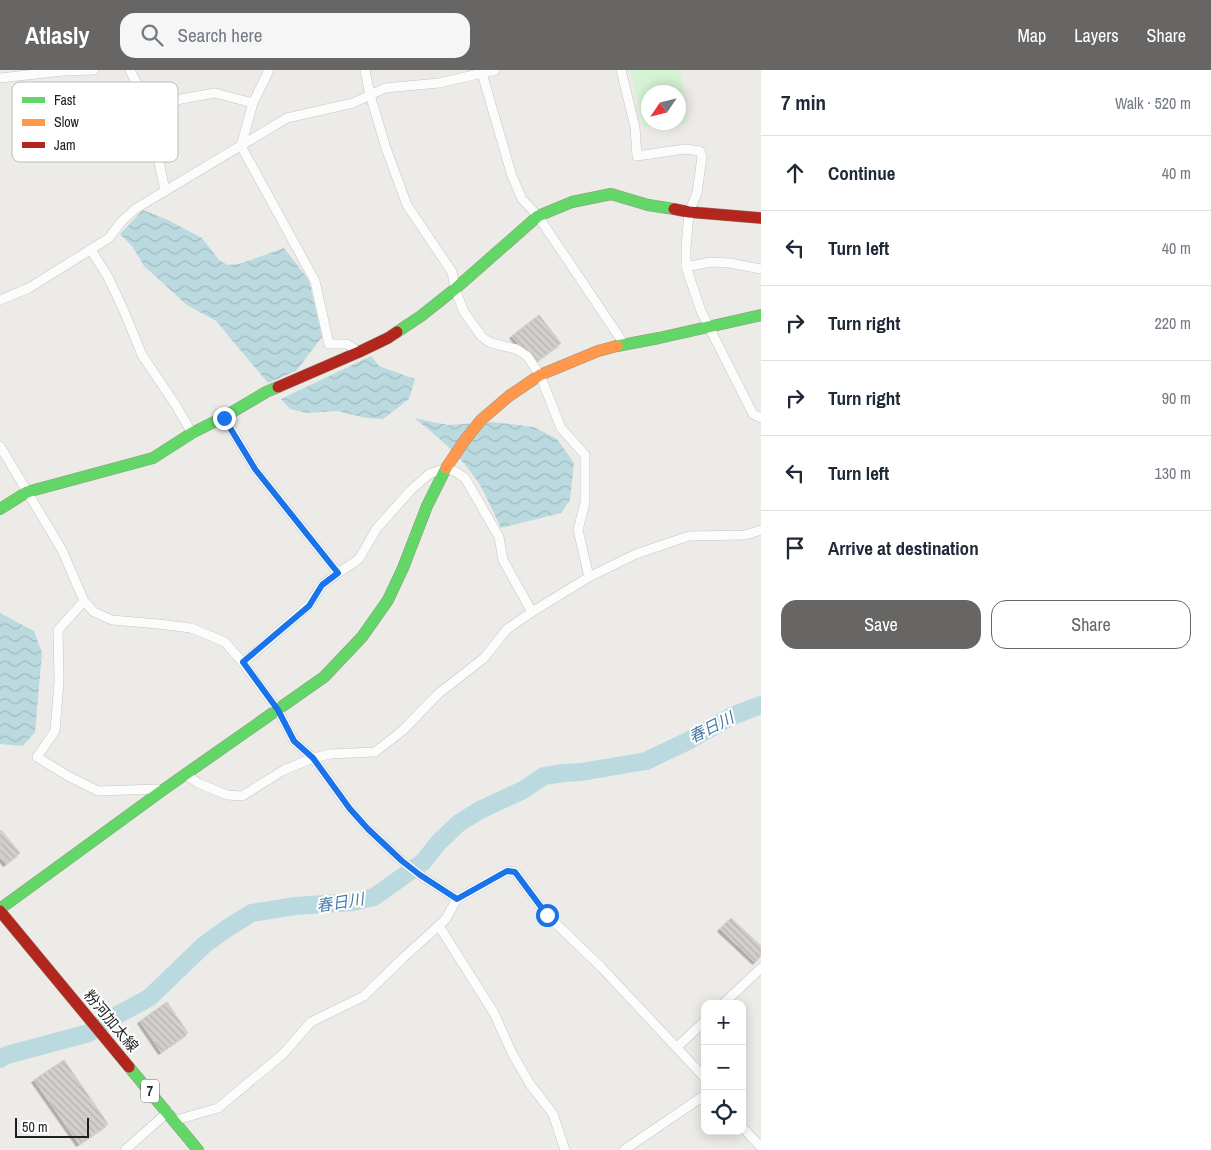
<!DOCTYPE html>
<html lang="en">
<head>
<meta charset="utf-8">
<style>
  body { margin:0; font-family:"Archivo Narrow","Noto Sans JP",sans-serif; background:#f6f6f7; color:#1f2937 }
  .controls { position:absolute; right:15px; bottom:15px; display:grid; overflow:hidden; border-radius:10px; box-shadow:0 2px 12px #0003 }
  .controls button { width:45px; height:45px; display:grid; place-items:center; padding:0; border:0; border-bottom:1px solid #e0e1e3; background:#fff; color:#1f2937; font:25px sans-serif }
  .compass { position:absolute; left:641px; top:15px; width:45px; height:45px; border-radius:50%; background:#fff; box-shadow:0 2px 12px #0003; rotate:235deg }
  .scale { position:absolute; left:15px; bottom:12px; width:74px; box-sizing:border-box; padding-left:5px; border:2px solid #1f1f1f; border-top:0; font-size:14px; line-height:18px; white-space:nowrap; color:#1f1f1f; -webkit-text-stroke:4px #fff; paint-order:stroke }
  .stop { position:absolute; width:15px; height:15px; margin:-11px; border:4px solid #1a73e8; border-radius:50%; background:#fff }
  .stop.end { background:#1a73e8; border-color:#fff; box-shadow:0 1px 5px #0008 }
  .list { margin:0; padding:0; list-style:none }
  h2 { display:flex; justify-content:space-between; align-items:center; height:65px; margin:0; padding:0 20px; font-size:21px }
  h2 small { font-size:16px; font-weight:400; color:#747a83 }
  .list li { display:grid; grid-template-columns:32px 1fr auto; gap:15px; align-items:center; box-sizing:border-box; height:75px; padding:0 20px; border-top:1px solid #e0e1e3 }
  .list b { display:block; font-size:19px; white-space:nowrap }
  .list em { font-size:16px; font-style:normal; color:#747a83 }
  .actions { display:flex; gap:10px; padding:15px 20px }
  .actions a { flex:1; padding:11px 0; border:1px solid #676665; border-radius:15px; text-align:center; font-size:18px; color:#676665 }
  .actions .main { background:#676665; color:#fff }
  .icon { flex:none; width:28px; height:28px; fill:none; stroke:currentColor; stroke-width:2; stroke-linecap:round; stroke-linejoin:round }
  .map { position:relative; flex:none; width:761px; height:1080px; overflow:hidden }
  header { display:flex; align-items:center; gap:30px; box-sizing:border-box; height:70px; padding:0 25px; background:#676665; color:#fff }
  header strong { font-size:24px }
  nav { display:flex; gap:28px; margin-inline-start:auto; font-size:18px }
  .search { width:350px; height:45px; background:#f6f6f7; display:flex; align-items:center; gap:12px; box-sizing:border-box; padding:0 18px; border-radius:15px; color:#747a83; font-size:19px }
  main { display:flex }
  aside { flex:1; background:#fff }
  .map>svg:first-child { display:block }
</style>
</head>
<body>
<header>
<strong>Atlasly</strong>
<div class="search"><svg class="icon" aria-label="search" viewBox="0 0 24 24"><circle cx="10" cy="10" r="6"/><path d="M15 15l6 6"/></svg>Search here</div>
<nav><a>Map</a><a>Layers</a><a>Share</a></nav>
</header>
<main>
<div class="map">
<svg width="761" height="1080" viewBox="0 0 761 1080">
  <defs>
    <pattern id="water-waves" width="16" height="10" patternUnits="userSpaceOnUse" patternTransform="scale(1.25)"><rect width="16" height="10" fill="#bbdae0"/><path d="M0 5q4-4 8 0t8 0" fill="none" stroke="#a0bbc0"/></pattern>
    <pattern id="building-back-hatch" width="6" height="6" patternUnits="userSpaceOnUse" patternTransform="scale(1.25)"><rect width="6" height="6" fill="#d2cfcc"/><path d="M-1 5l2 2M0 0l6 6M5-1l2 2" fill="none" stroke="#b4b1af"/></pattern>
    <filter id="shadow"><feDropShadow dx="-2.5" dy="2.5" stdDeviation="0" flood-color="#0004"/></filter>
  </defs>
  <rect width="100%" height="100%" fill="#edebe8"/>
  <path fill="#d6f3d5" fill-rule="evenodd" d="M630,0H681L687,54L644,57ZM648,22H678V52H648Z"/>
  <g fill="url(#water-waves)">
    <polygon points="143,140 168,150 202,168 219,190 228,195 239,194 284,178 309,210 322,267 296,301 268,313 216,251 187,235 144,196 132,176 120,164"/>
    <polygon points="371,286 379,296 415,309 409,329 383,349 366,348 337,341 307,343 290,339 281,329"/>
    <path d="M414,348L448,355L494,352L534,357L557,369L574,393L570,430L561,443L501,458C493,442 486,424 476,409C460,385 437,366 414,348Z"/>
    <polygon points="0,543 34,561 42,583 35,662 23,676 0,674"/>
  </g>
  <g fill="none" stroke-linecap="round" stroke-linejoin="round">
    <polyline stroke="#bbdae0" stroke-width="18" points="0,989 7,985 89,963 104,952 149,928 204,875 226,859 252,843 295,836 353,832 374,827 423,792 439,772 459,753 480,740 523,720 544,706 564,703 581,702 646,691 688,671 732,646 761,635"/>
  </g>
  <g fill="url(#building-back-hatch)" stroke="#d0cdc9" filter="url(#shadow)">
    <polygon points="539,245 561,273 537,291 526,277 523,279 512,266"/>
    <polygon points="1,760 20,783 6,794 0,787 0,761"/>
    <polygon points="731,848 761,876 761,886 755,892 720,859"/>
    <polygon points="167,932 188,963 161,982 140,951"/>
    <polygon points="64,990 108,1054 79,1074 34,1010"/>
  </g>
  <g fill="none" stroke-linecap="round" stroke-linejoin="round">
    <g stroke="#c6c5c4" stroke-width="10">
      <g id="street">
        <polyline points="130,0 143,26 149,43 165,121"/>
        <polyline points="269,0 253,33 241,76 315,211 329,274 347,274 359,282"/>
        <polyline points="365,0 370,25 386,78 407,135 452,202 455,219 464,242 482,267 491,273 516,279 527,286 540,305 561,358 585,385 585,433 578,460 589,507"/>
        <polyline points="481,0 512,106 522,129 538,146 624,274"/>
        <polyline points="621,0 635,57 637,86 685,79 700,81 702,87 697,123 689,142 686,177 686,197 701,241 753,344 761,348"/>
        <polyline points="0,8 63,1 94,0"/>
        <polyline points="149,43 181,29 215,23 253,33"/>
        <polyline points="91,180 108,207 124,241 142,285 175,334 192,363"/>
        <polyline points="686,197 710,192 730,193 761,199"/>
        <polyline points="0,230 29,218 109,168 121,152 135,139 287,48 353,33 385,18 439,13 495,0"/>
        <polyline points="224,347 255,399 338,503"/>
        <polyline points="0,376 62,480 84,531 94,542 112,550 158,554 191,558 225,572 243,593 278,640 294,671 313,688 350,739 368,759 402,791 420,805 457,829"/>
        <polyline points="84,531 58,560 59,611 55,661 37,687 68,706 98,721 159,719 163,720"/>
        <polyline points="243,593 309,535 322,515 338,503 359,489 377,458 411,420 429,404 446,398 456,402 465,408 499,467 503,490 532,542"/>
        <polyline points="186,705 198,713 227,725 242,726 284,700 313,688 330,684 375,682 402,661 438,624 484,588 507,559 532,542 589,507 636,484 689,466 745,465 761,460"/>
        <polyline points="439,856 494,943 512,983 530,1014 553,1044 565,1080"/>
        <polyline points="723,934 761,898"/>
        <polyline points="677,977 705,951"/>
        <polyline points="173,1051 218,1038 283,984 311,952 364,926 404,887 445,850 457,829 507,801 515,802 547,845 602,898 705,1008"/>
        <polyline points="742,1057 761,1077"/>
        <polyline points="125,1080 168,1042"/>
        <polyline points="624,1080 705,1025"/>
      </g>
    </g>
    <g stroke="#969680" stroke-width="12">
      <g id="fast">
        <polyline points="397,262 421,246 455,219 538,146 572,132 611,124 648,135 674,139"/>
        <polyline points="617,276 659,268 761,245"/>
        <polyline points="0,439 27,422 153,388 192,363 224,347 266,322 278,317"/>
        <polyline points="0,839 163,720 324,607 362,567 388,530 403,498 427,436 446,398"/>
        <polyline points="129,997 198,1080"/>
      </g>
    </g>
    <g stroke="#969680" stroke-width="12">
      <polyline id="slow" points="446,398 465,370 481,350 509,326 540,305 598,281 617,276"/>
    </g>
    <g stroke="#969680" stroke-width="12">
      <g id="jam">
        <polyline points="674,139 689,142 761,148"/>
        <polyline points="278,317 359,282 388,268 397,262"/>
        <polyline points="0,841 129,997"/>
      </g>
    </g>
    <use href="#street" stroke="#fcfcfc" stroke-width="9"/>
    <use href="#fast" stroke="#63d668" stroke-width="11"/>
    <use href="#slow" stroke="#ff974d" stroke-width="11"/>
    <use href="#jam" stroke="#b3261e" stroke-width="11"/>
  </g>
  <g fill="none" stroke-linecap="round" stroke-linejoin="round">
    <polyline stroke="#1a73e8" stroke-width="6" points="224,348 255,399 338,503 322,515 309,536 243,592 278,640 294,671 313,688 350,739 368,759 402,791 420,805 457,829 507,801 515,802 547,845"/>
  </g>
  <g text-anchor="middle" stroke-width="4" stroke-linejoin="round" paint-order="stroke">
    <rect fill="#fff" stroke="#626262" stroke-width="1" x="141" y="1009.5" width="18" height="23" rx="4"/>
    <g font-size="14" font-weight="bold" fill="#1f1f1f">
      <text x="150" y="1026">7</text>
    </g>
    <g font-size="15" fill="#1f1f1f" stroke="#fff">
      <text transform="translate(111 951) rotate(50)" y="5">粉河加太線</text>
    </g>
    <g font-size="16" font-style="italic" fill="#497aa6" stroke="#fff">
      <text transform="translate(711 657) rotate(-27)" y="6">春日川</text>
      <text transform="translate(340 832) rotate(-9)" y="6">春日川</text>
    </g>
  </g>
  <rect x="12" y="12" width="166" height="80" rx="8" fill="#fff" stroke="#bcbcbc" stroke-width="1"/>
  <rect x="22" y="27" width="23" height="6" fill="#63d668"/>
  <rect x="22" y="49" width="23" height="7" fill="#ff974d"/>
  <rect x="22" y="72" width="23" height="6" fill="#b3261e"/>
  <g font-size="14" fill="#1f1f1f">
    <text x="54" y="35">Fast</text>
    <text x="54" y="57">Slow</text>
    <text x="54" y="80">Jam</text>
  </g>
</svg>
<div class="controls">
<button>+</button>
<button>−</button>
<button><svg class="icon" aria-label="locate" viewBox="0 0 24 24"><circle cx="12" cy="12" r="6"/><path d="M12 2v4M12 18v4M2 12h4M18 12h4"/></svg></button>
</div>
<svg class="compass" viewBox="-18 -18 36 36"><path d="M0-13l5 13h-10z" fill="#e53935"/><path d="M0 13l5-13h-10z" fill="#747a83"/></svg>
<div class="scale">50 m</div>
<div class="stop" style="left:547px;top:845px"></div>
<div class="stop end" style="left:224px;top:348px"></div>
</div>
<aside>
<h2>7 min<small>Walk · 520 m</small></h2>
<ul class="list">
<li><svg class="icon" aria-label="ahead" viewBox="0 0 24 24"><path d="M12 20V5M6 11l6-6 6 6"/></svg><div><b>Continue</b></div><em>40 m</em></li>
<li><svg class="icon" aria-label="left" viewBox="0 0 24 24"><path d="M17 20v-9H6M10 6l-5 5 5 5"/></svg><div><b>Turn left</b></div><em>40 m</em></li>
<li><svg class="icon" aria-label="right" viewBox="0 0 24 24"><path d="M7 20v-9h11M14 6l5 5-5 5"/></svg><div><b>Turn right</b></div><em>220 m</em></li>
<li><svg class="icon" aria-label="right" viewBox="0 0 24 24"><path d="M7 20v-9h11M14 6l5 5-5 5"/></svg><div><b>Turn right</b></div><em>90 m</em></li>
<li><svg class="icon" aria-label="left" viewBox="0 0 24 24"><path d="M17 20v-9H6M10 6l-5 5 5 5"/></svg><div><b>Turn left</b></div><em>130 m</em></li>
<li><svg class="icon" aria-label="arrive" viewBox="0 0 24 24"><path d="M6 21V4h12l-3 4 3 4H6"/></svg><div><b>Arrive at destination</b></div></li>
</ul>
<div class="actions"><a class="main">Save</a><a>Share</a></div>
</aside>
</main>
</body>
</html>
